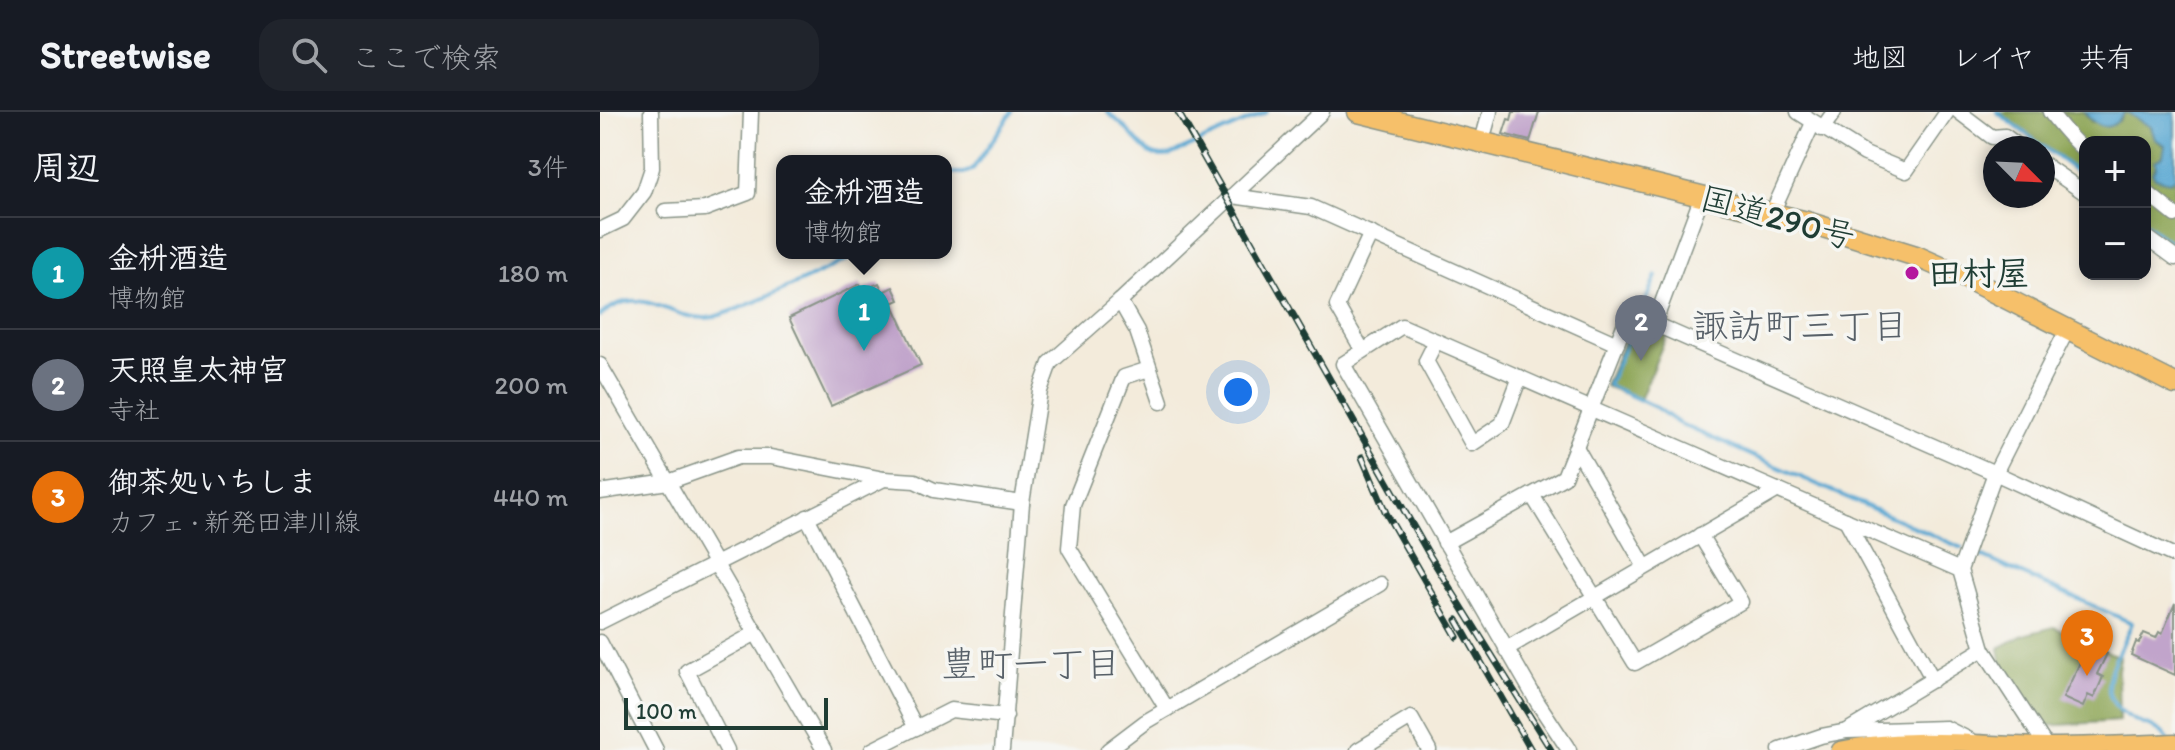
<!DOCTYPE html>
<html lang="ja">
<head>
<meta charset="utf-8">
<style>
  body { margin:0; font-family:Itim,"Klee One",sans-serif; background:#20242c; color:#f1f3f6 }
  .controls { position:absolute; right:24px; top:24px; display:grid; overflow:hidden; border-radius:16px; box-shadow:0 4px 12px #0003 }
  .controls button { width:72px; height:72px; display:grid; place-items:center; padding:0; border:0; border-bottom:2px solid #363941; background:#171b24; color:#f1f3f6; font:40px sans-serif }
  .compass { position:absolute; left:1383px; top:24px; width:72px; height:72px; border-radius:50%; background:#171b24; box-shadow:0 4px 12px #0003; rotate:114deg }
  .scale { position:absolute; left:24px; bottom:20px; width:204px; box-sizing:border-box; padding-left:8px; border:4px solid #1f3d34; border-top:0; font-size:22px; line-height:28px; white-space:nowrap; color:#1f3d34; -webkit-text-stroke:6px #f6f6f2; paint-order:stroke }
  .you { position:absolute; left:638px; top:280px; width:28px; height:28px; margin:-20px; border:6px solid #fff; border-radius:50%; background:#1a73e8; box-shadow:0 0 0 12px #1a73e833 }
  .badge { display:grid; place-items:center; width:52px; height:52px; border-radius:50%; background:#2563eb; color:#fff; font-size:26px; font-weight:700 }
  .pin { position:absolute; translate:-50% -66px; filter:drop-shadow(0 2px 4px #0008) }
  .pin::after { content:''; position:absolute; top:42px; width:28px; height:24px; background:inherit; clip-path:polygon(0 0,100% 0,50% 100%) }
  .popup { position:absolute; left:176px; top:43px; width:176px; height:104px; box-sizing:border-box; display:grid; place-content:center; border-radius:16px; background:#171b24; filter:drop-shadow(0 2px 6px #0005); font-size:26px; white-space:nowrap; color:#9ea1a6 }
  .popup b { font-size:30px; color:#f1f3f6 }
  .popup::after { content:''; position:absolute; left:50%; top:100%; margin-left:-16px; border:16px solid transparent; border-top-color:#171b24 }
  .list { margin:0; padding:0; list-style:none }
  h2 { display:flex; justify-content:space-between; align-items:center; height:104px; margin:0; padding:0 32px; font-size:34px }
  h2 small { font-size:26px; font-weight:400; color:#9ea1a6 }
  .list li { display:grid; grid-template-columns:52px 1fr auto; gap:24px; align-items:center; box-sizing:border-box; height:112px; padding:0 32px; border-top:2px solid #363941 }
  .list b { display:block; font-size:30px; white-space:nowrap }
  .list p { margin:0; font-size:26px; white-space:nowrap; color:#9ea1a6 }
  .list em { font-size:26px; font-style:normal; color:#9ea1a6 }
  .icon { flex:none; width:44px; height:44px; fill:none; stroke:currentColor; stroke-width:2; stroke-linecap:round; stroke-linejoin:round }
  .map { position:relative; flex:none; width:1575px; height:638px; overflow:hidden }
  header { display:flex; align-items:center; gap:48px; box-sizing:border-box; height:112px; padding:0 40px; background:#171b24; border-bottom:2px solid #363941 }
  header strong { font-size:38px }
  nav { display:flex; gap:44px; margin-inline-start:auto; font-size:28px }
  .search { width:560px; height:72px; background:#20242c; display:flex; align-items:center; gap:20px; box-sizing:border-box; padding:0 28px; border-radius:24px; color:#9ea1a6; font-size:30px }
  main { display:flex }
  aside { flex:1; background:#171b24 }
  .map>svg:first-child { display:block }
</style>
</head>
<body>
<header>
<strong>Streetwise</strong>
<div class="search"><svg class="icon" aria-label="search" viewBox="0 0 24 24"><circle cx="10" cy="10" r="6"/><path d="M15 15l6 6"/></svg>ここで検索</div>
<nav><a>地図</a><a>レイヤ</a><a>共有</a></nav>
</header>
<main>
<aside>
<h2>周辺<small>3件</small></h2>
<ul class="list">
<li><span class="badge" style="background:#0f9aa8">1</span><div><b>金枡酒造</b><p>博物館</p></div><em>180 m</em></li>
<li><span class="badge" style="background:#6b7280">2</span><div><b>天照皇太神宮</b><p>寺社</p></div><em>200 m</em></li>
<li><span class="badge" style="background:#e8710a">3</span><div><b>御茶処いちしま</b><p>カフェ · 新発田津川線</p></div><em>440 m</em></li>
</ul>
</aside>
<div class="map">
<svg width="1575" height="638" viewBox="0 0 1575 638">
  <rect width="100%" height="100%" fill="#f6f6f2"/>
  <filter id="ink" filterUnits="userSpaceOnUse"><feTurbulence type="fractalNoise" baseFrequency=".0125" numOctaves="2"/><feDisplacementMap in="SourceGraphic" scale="16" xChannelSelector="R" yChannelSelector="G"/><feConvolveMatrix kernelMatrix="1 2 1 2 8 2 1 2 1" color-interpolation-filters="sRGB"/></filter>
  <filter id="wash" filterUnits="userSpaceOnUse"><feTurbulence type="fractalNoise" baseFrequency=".006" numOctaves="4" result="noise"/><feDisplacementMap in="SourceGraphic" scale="32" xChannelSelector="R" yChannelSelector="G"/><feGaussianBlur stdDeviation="1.8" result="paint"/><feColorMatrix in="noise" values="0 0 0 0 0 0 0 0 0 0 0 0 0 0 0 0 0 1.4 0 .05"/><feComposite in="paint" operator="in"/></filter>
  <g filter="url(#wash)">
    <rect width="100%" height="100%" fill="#f3ebdb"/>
    <g fill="#8ca455" stroke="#567044" stroke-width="2">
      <path d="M1397,0H1484L1492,11L1520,9L1525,0L1551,15L1555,27L1565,34C1566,45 1556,54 1556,66L1569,70L1575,66V134L1545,111V30H1485V66Z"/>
      <polygon points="1033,208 1067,222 1040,288 1005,274"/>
      <polygon points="1454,515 1520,545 1518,558 1519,609 1444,614 1401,549 1399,536 1423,523"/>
    </g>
    <path fill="#59a7d2" stroke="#3c7283" stroke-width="2" d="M1484,0H1575V66L1570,70L1555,66L1552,60L1556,55L1555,49L1563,44L1565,33L1555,27L1551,15L1525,0C1512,21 1498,18 1484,0Z"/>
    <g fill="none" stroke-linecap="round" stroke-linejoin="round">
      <g stroke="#59a7d2" stroke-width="4">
        <path d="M507,0C514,6 521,11 527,18C542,32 548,48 570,43L667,0"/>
        <polyline points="1397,0 1485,66"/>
        <polyline points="346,61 364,61 372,58 412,0"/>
        <polyline points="1545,111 1575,134"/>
        <polyline points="1040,202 1056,164"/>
        <path d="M0,204C40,168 65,207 106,206C120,205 134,198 147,193C186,178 223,159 261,141"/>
        <polyline points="1036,210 1008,273 1057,296 1078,311 1362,436"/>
        <path d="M1370,439L1532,511C1514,554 1485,586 1541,611C1551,615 1562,617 1567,627"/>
      </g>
    </g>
    <g id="blocks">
      <g fill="#c1a4cb">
        <polygon points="913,0 939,0 930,29 903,22 908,7 911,8"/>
        <polygon points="279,171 283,180 293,175 299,188 292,191 321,253 231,294 189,206 260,172 263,178"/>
        <polygon points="1575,491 1575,563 1531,543 1536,530 1539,531 1544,521 1556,526 1559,520 1562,522"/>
        <polygon points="1488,533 1507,542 1497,562 1503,565 1494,586 1488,583 1483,595 1463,586"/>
      </g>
    </g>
  </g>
  <g filter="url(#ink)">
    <use href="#blocks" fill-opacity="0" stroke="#899488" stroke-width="2"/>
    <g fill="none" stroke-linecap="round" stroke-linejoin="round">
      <g stroke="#899488" stroke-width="17">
        <g id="minor">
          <polyline points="1198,0 1265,42 1306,59 1347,0"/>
          <polyline points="1359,0 1392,25 1405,24 1421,36"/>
          <path d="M1450,0C1455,7 1478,35 1485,38"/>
          <polyline points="1222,17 1234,0"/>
          <polyline points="882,29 890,0"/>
          <polyline points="1443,52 1485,81"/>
          <polyline points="1545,79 1575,103"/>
          <polyline points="632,84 711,95 1017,232"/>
          <polyline points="65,99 105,97 148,81 151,0"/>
          <polyline points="1172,101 1213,11"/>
          <polyline points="0,118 23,107 44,80 52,56 51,0"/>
          <polyline points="1545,124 1575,146"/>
          <polyline points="520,189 537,219 561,290"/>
          <polyline points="1054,212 1102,84"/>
          <polyline points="836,229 826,249 872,332 902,312 920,265"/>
          <polyline points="763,239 737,194 771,121"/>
          <polyline points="0,253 224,638"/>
          <polyline points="549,257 524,265 473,393 469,436 567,597"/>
          <polyline points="976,335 1045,455"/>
          <polyline points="0,380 68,370 138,345 171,345 284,367 315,369 334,378 422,391"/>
          <polyline points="932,383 1035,551 1141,490 1100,423"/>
          <polyline points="207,405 316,616"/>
          <polyline points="1246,408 1333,568"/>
          <polyline points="845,431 964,365 1029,201 1395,361 1575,444"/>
          <polyline points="1360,458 1395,361 1467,218"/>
          <polyline points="0,510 284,367"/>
          <polyline points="0,530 56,638"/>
          <polyline points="906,537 1178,378"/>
          <polyline points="1250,617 1383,537"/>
          <polyline points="127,638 87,559 156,521"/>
          <polyline points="272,638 351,598 406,604"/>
          <polyline points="402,638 422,391 440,279 450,251 520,189 722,0"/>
          <polyline points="508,638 545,610 780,472"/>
          <polyline points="758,638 811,606 829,638"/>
          <polyline points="969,638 938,591 743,252 802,214 1360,458 1383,537 1446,634 1445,638"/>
          <polyline points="1180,638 1221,624 1247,619 1346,616 1374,630"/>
        </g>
      </g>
      <g stroke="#899488" stroke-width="19">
        <path id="major" d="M1240,638C1308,623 1378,633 1447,634C1489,634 1532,632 1575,630"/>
      </g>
      <g stroke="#899488" stroke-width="23">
        <polyline id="highway" points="758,0 1207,110 1316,144 1370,168 1575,272"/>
      </g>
      <use href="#minor" stroke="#fff" stroke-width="14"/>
      <use href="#major" stroke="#f6c06b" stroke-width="16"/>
      <use href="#highway" stroke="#f6c06b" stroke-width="20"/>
      <g stroke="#1f3d34" stroke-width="7">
        <g id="rail">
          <polyline points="578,0 830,444 951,638"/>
          <polyline points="762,345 786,401 857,525"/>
          <polyline points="857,508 931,638"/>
        </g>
      </g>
      <use href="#rail" stroke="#f6f6f2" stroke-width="4" stroke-dasharray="12" stroke-linecap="butt"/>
    </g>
  </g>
  <circle fill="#b5179e" stroke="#f6f6f2" stroke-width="3" cx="1312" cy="161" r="8"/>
  <g text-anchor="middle" stroke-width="7" stroke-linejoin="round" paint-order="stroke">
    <g font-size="34" fill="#1f3d34" stroke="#f6f6f2">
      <text transform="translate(1178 105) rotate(15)" y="12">国道290号</text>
    </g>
    <g font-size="34" font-weight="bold" fill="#1f3d34" stroke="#f6f6f2" text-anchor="start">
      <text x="1328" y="173">田村屋</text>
    </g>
    <g font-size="36" fill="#586169" stroke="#f6f6f2">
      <text x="1200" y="226">諏訪町三丁目</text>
      <text x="431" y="564">豊町一丁目</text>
    </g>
  </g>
</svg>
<div class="controls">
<button>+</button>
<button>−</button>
</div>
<svg class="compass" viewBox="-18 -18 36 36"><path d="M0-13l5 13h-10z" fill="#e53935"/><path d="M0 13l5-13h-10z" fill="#9ea1a6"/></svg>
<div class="scale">100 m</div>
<div class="you"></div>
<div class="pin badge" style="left:264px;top:239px;background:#0f9aa8">1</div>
<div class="popup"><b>金枡酒造</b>博物館</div>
<div class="pin badge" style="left:1041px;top:249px;background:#6b7280">2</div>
<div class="pin badge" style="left:1487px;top:564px;background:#e8710a">3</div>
</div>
</main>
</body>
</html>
